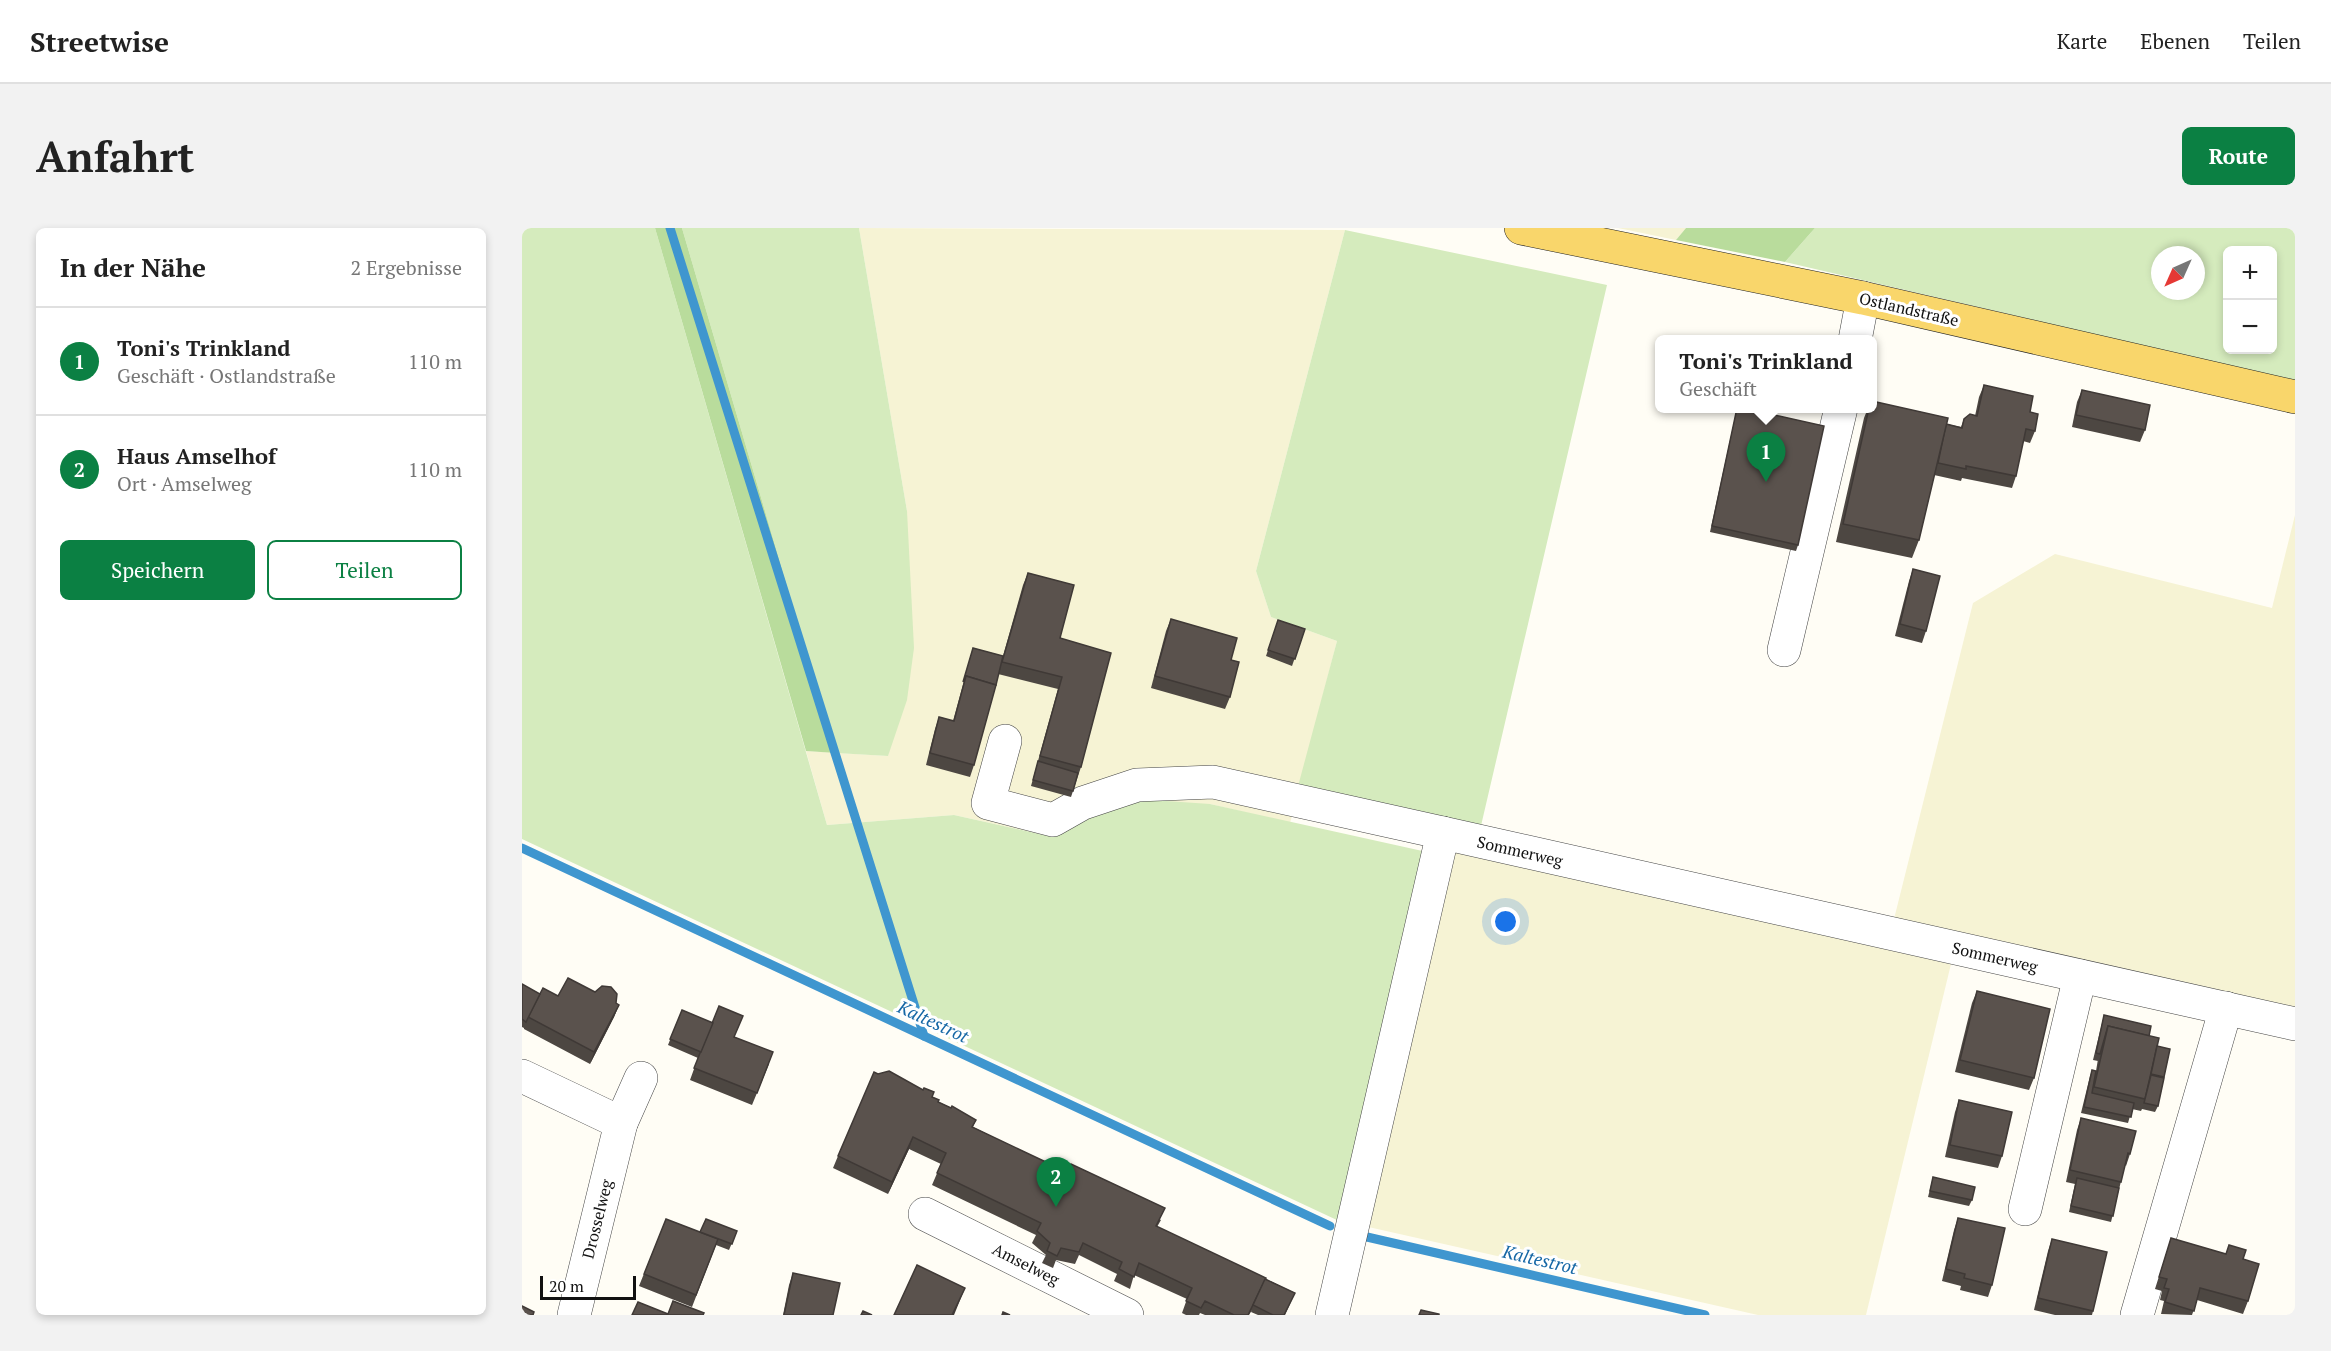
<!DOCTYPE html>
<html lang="de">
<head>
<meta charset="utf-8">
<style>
  body { margin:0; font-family:"PT Serif",serif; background:#f2f2f2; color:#222 }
  .controls { position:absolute; right:18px; top:18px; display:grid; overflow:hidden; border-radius:9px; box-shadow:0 3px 9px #0003 }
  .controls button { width:54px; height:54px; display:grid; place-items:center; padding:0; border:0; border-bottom:2px solid #e0e0e0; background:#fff; color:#222; font:30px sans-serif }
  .compass { position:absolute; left:1629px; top:18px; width:54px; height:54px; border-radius:50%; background:#fff; box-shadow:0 3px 9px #0003; rotate:225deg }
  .scale { position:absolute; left:18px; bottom:15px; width:96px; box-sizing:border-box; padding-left:6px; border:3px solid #111; border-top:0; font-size:16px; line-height:21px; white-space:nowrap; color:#111; -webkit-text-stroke:4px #fff; paint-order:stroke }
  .you { position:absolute; left:984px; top:694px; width:21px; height:21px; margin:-15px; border:4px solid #fff; border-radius:50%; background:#1a73e8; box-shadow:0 0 0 9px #1a73e833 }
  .badge { display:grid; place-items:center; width:39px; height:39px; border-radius:50%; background:#0b8043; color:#fff; font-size:20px; font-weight:700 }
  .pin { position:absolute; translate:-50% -50px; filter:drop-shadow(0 2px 3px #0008) }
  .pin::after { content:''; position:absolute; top:32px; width:21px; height:18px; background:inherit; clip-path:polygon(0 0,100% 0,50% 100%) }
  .popup { position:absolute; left:1133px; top:107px; width:222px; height:78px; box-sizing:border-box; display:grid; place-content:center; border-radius:9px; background:#fff; filter:drop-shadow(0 2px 4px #0005); font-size:20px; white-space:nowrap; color:#767676 }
  .popup b { font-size:22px; color:#222 }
  .popup::after { content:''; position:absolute; left:50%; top:100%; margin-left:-12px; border:12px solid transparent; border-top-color:#fff }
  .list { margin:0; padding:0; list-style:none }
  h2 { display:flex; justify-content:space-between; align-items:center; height:78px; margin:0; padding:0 24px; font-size:26px }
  h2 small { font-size:20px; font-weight:400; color:#767676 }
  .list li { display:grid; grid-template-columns:39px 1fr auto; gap:18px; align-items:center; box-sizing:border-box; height:108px; padding:0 24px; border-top:2px solid #e0e0e0 }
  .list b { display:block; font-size:22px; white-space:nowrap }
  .list p { margin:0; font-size:20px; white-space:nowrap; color:#767676 }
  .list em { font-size:20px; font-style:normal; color:#767676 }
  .actions { display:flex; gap:12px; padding:18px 24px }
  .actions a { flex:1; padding:14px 0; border:2px solid #0b8043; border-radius:9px; text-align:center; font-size:21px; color:#0b8043 }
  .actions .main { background:#0b8043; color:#fff }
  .map { position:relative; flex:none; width:1773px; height:1087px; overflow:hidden; border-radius:9px }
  header { display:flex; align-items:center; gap:36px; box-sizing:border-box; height:84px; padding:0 30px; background:#fff; border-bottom:2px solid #e0e0e0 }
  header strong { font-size:28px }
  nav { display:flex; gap:33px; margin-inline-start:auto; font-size:21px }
  .intro { display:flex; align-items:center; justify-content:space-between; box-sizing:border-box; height:144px; padding:0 36px }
  h1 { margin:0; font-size:42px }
  .button { padding:15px 27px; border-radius:9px; background:#0b8043; color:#fff; font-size:21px; font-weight:700 }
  main { display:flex; gap:36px; padding:0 36px }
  aside { flex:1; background:#fff; border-radius:9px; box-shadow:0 3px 9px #0003 }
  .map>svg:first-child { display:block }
</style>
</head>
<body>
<header>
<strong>Streetwise</strong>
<nav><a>Karte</a><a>Ebenen</a><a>Teilen</a></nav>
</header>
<div class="intro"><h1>Anfahrt</h1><a class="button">Route</a></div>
<main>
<aside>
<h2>In der Nähe<small>2 Ergebnisse</small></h2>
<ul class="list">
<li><span class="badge">1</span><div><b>Toni's Trinkland</b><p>Geschäft · Ostlandstraße</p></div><em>110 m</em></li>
<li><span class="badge">2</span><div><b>Haus Amselhof</b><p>Ort · Amselweg</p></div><em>110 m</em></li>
</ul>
<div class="actions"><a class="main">Speichern</a><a>Teilen</a></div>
</aside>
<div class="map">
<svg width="1773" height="1087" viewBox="0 0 1773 1087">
  <rect width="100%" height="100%" fill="#fffdf5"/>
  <g fill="#f6f3d4">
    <polygon points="337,0 823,2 734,343 749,389 815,413 768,595 688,576 568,583 531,609 432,587 305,597 284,523 366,528 385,283"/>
    <polygon points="1096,0 1164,0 1154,12"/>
    <polygon points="1773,287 1773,784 1370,699 1451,375 1533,326 1750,380"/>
    <polygon points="929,623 1429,736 1344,1087 1236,1087 842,998"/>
  </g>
  <g fill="#d5ebbd" fill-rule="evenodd">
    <polygon points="0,0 133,0 305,597 432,587 531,609 568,583 615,571 688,576 905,624 817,993 0,611"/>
    <polygon points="160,0 337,0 385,283 392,420 385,472 366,528 314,525"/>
    <path d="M1293,0H1773V153L1263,34ZM1706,22H1750V122H1706ZM1638,27H1674V63H1638Z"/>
    <polygon points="823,2 1085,57 958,602 775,562 815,413 749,389 734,343"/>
  </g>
  <g fill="#b9dc9c">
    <polygon points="133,0 160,0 314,525 284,523"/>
    <polygon points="1164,0 1293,0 1263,34 1154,12"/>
  </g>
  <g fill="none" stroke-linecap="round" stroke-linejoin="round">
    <g stroke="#3f96cf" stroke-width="9">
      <polyline points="148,0 402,808"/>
      <polyline points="0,620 808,998"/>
      <polyline points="845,1009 1183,1087"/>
    </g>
    <g stroke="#444" stroke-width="34">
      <g id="minor">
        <polyline points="1333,112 1341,70"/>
        <polyline points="1262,422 1319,180"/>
        <polyline points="483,513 466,575 531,592 561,575 615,557 691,554 921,605"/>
        <polyline points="0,848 99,895 52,1087"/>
        <polyline points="99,895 119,850"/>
        <polyline points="1503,981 1558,748"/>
        <polyline points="403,986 605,1087"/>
        <polyline points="810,1087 921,605 1773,796"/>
        <polyline points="1615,1087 1704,780"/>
      </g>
    </g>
    <g stroke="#222" stroke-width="34">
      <polyline id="major" points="999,0 1341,70 1773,169"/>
    </g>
    <use href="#minor" stroke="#fff" stroke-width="33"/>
    <use href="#major" stroke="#f9d66b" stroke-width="33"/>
  </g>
  <g fill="#4d4742">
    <polygon points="1462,157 1508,184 1513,203 1508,215 1501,213 1494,248 1490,260 1440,250 1439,253 1412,247 1397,312 1390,330 1314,314 1342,190 1346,180 1350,180 1439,199 1442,191 1453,188 1457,169"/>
    <polygon points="1560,162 1623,202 1618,214 1550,199 1555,174"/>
    <polygon points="1215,180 1276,317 1274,323 1188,304"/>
    <polygon points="1391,341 1404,403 1400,415 1373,408 1387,353"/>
    <polygon points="506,345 538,410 559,539 549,569 509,558 536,461 476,446 452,537 448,549 404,537 413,501 417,489 431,493 451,420 481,428 501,357"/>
    <polygon points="649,391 709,432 708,469 703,481 629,460 644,403"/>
    <polygon points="756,392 783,401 770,438 744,428"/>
    <polygon points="0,756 18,766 97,777 92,789 68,836 2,801 2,800 0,799"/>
    <polygon points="1455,763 1512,850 1507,862 1433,844 1450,775"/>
    <polygon points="160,782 213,809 247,836 230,877 168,852 176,830 146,817"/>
    <polygon points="1582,787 1627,808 1635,818 1648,821 1636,878 1633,884 1620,881 1619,883 1610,881 1606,895 1559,885 1568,848 1570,842 1574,843 1576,831 1576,833 1571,832"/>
    <polygon points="1437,872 1480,928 1476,940 1423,929 1433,884"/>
    <polygon points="417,874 454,892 451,899 639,992 635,999 773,1065 763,1087 736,1087 729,1084 730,1082 727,1087 683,1087 678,1085 677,1087 664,1087 660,1085 665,1071 612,1047 608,1061 592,1053 595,1046 557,1027 553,1036 534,1032 531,1040 520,1035 524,1027 510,1015 514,1007 410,957 419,936 387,921 366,966 311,940 316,928"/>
    <polygon points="1559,890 1608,926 1604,938 1603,937 1589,994 1547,984 1553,956 1544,954 1555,902"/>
    <polygon points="1411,949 1450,972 1447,978 1406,969"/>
    <polygon points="1436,990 1470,1057 1466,1069 1438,1062 1439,1058 1420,1053 1432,1002"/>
    <polygon points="144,991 178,1004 215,1003 207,1022 194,1017 170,1079 117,1058"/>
    <polygon points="1649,1010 1721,1031 1726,1073 1721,1086 1675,1072 1670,1087 1639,1086 1642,1073 1638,1072 1640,1063 1633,1061"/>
    <polygon points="1530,1011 1571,1083 1570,1087 1533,1087 1512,1082 1526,1023"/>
    <polygon points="271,1045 311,1087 261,1087 267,1057"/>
  </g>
  <g fill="#3f3936">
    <polygon points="97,777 92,789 68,836 72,824"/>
    <polygon points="391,909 387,921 366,966 370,954"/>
    <polygon points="443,1060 432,1087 430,1087"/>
  </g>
  <g fill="#5a524d" stroke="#3f3936" stroke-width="1.5">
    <polygon points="1462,157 1511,168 1508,184 1516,186 1513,203 1504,201 1494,248 1444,238 1444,241 1416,235 1424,196 1440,200 1442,191 1448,186 1455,188"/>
    <polygon points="1560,162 1628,177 1623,202 1554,187"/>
    <polygon points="1350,173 1426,190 1397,312 1321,296 1347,180 1350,180"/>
    <polygon points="1215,180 1221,180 1302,198 1276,317 1190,298"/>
    <polygon points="1391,341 1418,348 1404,403 1378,396"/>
    <polygon points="506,345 552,357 538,410 589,425 559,539 518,528 540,449 480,434"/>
    <polygon points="649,391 715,410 709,432 717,434 708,469 633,448"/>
    <polygon points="756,392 783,401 773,431 746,422"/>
    <polygon points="451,420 481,428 474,457 444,448 441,454"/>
    <polygon points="444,448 474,457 452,537 408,525 417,489 432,493"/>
    <polygon points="516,533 556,545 551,563 511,552"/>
    <polygon points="46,750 73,764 80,758 89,759 95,766 94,775 97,777 72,824 6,789 21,760 36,768"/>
    <polygon points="0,756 18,766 4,794 0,791"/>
    <polygon points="1455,763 1528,781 1512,850 1438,832"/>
    <polygon points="197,778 221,788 212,809 251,824 235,865 172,840"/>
    <polygon points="160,782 191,795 179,824 148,811"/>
    <polygon points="1582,787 1629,798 1627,808 1586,798 1578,826 1574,825"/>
    <polygon points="1586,798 1637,810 1623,871 1572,859"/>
    <polygon points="1635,818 1648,821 1642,849 1629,846"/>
    <polygon points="1570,842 1574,843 1570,865 1612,875 1609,889 1562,879"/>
    <polygon points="367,843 401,862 402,860 412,864 410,869 417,872 416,874 429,880 430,878 454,892 450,899 545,944 549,936 643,980 634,998 744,1050 726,1087 712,1087 683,1073 679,1080 664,1073 670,1060 617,1035 612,1049 597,1041 600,1034 561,1015 557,1024 539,1020 535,1028 525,1023 528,1015 515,1003 519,995 415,945 424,925 391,909 370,954 316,928 352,844 356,846"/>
    <polygon points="1629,847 1642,850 1636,878 1622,875"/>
    <polygon points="1437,872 1490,884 1480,928 1428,917"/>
    <polygon points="1559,890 1614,903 1608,926 1606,925 1599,954 1548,942"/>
    <polygon points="1411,949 1453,959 1450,972 1408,963"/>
    <polygon points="1555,950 1597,960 1591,988 1549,978"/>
    <polygon points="1436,990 1483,1000 1470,1057 1442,1050 1443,1046 1424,1041"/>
    <polygon points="144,991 196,1011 174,1067 122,1046"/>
    <polygon points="184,991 215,1003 210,1016 178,1004"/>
    <polygon points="1649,1010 1704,1026 1707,1017 1724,1022 1721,1031 1737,1036 1726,1073 1678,1060 1672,1083 1643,1074 1647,1061 1642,1060 1645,1051 1637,1049"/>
    <polygon points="1530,1011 1585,1024 1571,1083 1516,1070"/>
    <polygon points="395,1037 443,1060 430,1087 372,1087"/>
    <polygon points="271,1045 318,1055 311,1087 262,1087"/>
    <polygon points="743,1051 773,1065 762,1087 751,1087 731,1077"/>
    <polygon points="151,1073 182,1085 181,1087 110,1087 116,1074 146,1086"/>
    <polygon points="0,1078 12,1084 11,1087 0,1087"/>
    <polygon points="899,1082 917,1086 917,1087 897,1087"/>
    <polygon points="341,1083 350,1087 339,1087"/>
    <polygon points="481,1084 488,1087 480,1087"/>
  </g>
  <g text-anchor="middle" stroke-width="6" stroke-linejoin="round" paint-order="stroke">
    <g font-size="16" fill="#111" stroke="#fff">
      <text transform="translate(1387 81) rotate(13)" y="6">Ostlandstraße</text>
      <text transform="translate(998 623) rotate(13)" y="6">Sommerweg</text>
      <text transform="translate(1473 729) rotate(13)" y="6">Sommerweg</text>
      <text transform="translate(75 991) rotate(-76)" y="6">Drosselweg</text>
      <text transform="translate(504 1036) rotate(27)" y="6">Amselweg</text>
    </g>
    <g font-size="18" font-style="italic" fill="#1768a6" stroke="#fff">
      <text transform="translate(411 794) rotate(25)" y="6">Kaltestrot</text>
      <text transform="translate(1018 1032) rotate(13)" y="6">Kaltestrot</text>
    </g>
  </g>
</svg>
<div class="controls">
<button>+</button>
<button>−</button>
</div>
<svg class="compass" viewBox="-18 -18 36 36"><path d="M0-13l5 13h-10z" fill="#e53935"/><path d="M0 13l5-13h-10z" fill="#767676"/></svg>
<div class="scale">20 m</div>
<div class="you"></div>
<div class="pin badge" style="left:1244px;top:254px">1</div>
<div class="popup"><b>Toni's Trinkland</b>Geschäft</div>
<div class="pin badge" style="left:534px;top:979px">2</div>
</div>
</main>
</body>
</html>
